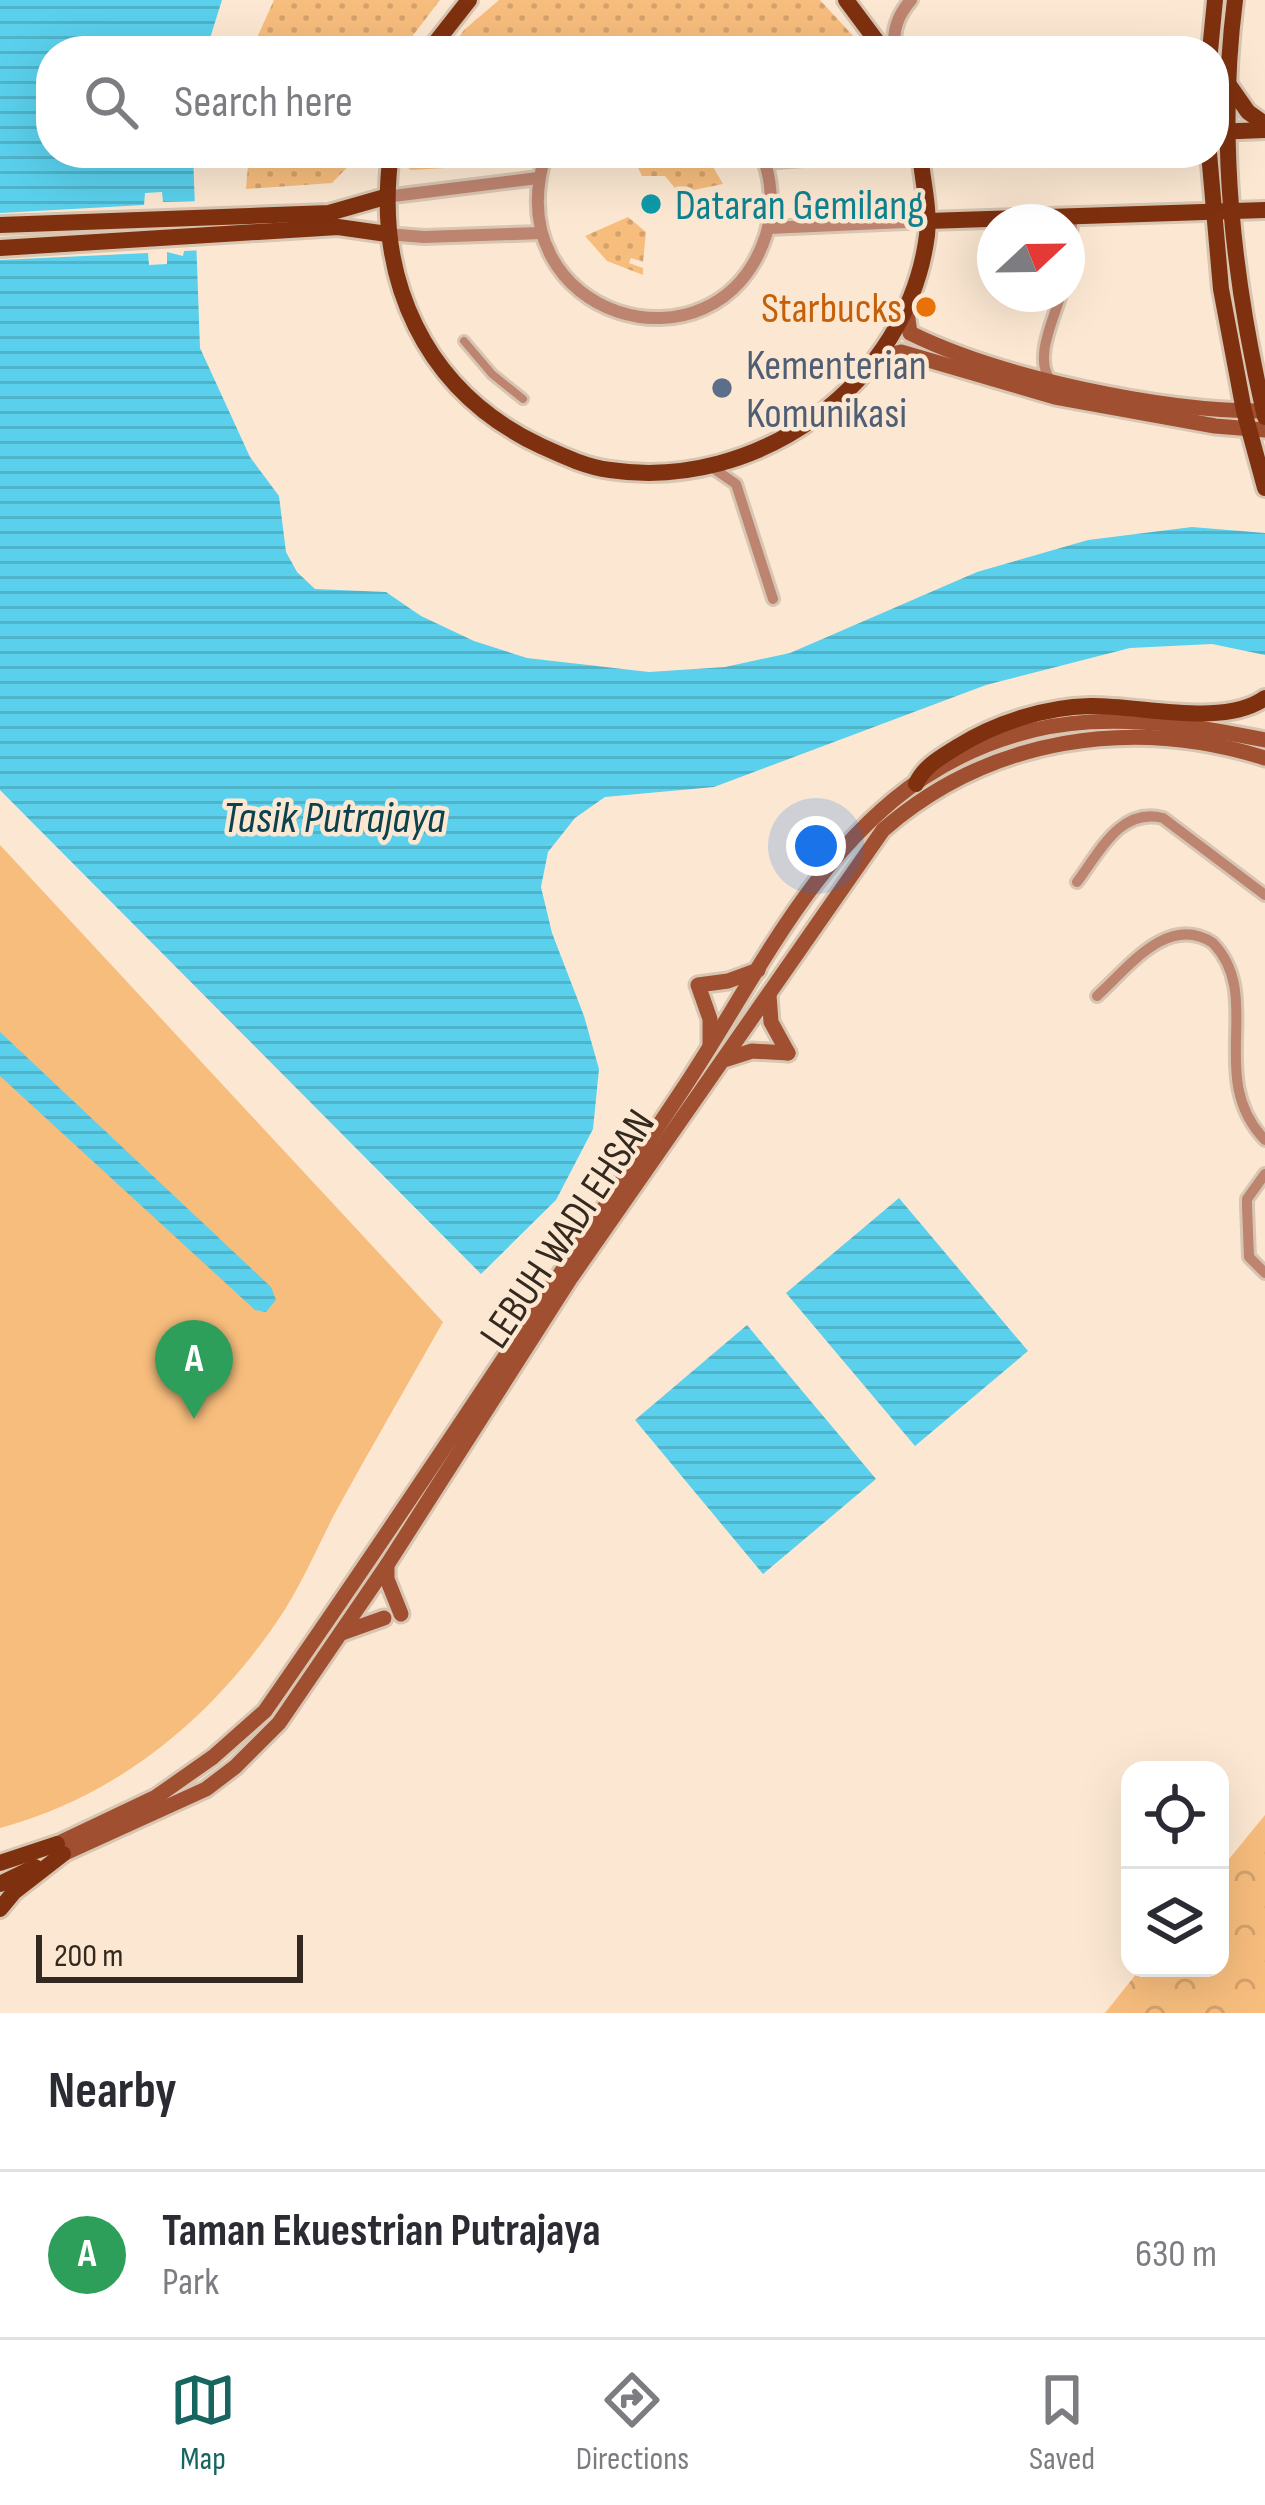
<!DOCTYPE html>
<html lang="en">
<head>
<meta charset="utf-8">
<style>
  body { margin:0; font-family:"Sofia Sans Condensed",sans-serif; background:#f2f2f3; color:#2b2b33 }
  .controls { position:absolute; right:36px; bottom:36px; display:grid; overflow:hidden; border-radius:24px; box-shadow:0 12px 48px #0002 }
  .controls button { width:108px; height:108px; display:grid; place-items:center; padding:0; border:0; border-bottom:3px solid #e1e1e2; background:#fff; color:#2b2b33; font:60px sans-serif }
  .compass { position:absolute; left:977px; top:204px; width:108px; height:108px; border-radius:50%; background:#fff; box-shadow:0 12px 48px #0002; rotate:68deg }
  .scale { position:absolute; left:36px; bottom:30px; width:267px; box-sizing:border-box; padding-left:12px; border:6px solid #33291f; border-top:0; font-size:33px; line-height:42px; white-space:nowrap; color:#33291f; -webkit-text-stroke:9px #fce8d2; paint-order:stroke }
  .you { position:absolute; left:816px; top:846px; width:42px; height:42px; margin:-30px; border:9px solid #fff; border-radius:50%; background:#1a73e8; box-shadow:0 0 0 18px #1a73e833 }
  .badge { display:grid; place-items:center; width:78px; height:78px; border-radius:50%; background:#176561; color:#fff; font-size:39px; font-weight:700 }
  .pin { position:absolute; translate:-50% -99px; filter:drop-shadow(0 3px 6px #0008) }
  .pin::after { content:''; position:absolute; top:63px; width:42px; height:36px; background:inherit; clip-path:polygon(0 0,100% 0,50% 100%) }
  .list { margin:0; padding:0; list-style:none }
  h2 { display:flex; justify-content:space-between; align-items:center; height:156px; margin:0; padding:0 48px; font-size:51px }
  h2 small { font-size:39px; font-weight:400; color:#7c7c81 }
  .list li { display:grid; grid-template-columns:78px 1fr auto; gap:36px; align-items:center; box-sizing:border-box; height:168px; padding:0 48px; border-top:3px solid #e1e1e2 }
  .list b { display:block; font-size:45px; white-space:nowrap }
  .list p { margin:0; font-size:39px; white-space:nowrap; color:#7c7c81 }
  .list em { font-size:39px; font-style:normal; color:#7c7c81 }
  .icon { flex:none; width:66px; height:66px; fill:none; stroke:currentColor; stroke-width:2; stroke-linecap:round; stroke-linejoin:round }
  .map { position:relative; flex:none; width:1265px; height:2013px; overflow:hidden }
  .search { position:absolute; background:#fff; box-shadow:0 12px 48px #0002; left:36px; right:36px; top:36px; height:132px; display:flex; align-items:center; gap:30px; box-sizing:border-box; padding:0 42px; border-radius:48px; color:#7c7c81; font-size:45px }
  .sheet { height:324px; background:#fff }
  nav { display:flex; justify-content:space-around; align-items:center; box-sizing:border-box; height:168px; border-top:3px solid #e1e1e2; background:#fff; font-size:33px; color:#7c7c81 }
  nav a { display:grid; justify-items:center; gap:6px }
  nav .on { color:#176561 }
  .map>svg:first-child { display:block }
</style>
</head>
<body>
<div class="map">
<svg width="1265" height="2013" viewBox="0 0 1265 2013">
  <defs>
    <pattern id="grass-dots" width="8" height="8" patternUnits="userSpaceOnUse" patternTransform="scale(3)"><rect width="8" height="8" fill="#f7bd7d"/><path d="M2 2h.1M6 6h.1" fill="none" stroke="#d4a26c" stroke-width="1.8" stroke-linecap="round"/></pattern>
    <pattern id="forest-crowns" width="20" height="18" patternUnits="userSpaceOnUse" patternTransform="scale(3)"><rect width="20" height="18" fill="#f7bd7d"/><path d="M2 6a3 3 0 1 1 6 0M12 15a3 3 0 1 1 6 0" fill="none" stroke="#d4a26c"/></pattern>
    <pattern id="water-rules" width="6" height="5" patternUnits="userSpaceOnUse" patternTransform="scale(3)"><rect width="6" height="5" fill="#5ad0ec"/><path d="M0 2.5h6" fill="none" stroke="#4fb3ca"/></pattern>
  </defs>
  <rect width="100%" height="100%" fill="#fce8d2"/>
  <g fill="url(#grass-dots)">
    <polygon points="274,0 440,0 401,51 251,51"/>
    <polygon points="499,0 820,0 867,51 449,51 464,30"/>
    <polygon points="249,153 361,153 332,183 246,189"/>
    <polygon points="399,153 535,153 532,163 411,170 397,160"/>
    <polygon points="631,153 705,153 723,184 679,193 665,176 642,176"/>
    <polygon points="628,217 646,232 643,262 631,258 629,263 643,268 643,275 607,261 585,236"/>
  </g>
  <polygon fill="url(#forest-crowns)" points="1265,1815 1265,2013 1105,2013 1141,1968 1220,1968 1220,1870"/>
  <path fill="#f7bd7d" d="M0,845L443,1322C407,1386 370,1449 335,1513C318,1546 304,1579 284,1611C217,1714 120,1796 0,1828Z"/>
  <g fill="url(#water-rules)">
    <polygon points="0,0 222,0 206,51 51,51 51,153 193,153 200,348 250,457 279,496 286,552 297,572 315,589 386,592 421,616 474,641 527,658 649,672 725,667 790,653 977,572 1088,540 1192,527 1265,533 1265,655 1212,644 1130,648 986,685 714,787 605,797 575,818 548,852 541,887 552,933 584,1016 599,1069 593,1129 556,1200 481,1274 0,790"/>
    <polygon points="0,1032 271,1287 276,1300 266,1312 255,1310 0,1076"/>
    <polygon points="899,1198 1028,1351 915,1446 786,1293"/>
    <polygon points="747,1325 876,1479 763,1574 635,1420"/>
  </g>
  <polygon fill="#fce8d2" points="162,192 163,202 201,201 204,250 184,251 183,256 167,252 167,264 149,265 148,253 0,260 0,213 144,205 145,193"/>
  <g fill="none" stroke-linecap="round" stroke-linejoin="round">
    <g stroke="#d8c6b2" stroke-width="14">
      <polyline id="pedestrian" points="464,341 492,374 523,399"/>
    </g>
    <g stroke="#d8c6b2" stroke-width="16">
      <g id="minor">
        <polyline points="1067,265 1073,217"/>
        <path d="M1051,381C1033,359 1054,319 1061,294"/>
        <polyline points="710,466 736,484 773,599"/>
        <path d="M1077,882C1099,853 1120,807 1163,818L1265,895"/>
        <path d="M1097,996C1128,968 1168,913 1213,943C1265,997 1205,1078 1265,1140"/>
        <polyline points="1265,1174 1247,1199 1247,1206 1249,1257 1265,1273"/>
      </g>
    </g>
    <g stroke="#d8c6b2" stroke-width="18">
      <g id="tertiary">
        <path d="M894,51C893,30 897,16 911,0"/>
        <path d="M546,153C493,318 718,384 766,235C774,209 772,177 761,153"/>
        <polyline points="765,162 879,153"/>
        <polyline points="385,197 538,178"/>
        <polyline points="768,228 928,221"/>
        <polyline points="387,234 424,237 541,233"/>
      </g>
    </g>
    <g stroke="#d8c6b2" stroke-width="21">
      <g id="secondary">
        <path d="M906,305L910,333C1001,378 1164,412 1265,411"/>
        <polyline points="877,358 901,352 1055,397 1215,426 1265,430"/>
        <polyline points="769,995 771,1022 788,1053"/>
        <polyline points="710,1046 710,1019 698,985 728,981 758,970"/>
        <polyline points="727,1059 752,1051 788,1053"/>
        <polyline points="387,1565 387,1579 401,1614"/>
        <polyline points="342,1633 384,1618"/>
        <path d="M57,1844L156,1797L213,1757L265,1711C407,1507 543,1299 681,1092C754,983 811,853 923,778C1036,704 1141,715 1265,740"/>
        <path d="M63,1854L206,1789L235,1767L279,1723L387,1565L570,1279L883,830C990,737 1132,716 1265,758"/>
      </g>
    </g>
    <g stroke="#d8c6b2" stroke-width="22">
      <g id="primary">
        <polyline points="846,0 884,51"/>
        <path d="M1235,0C1217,140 1233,279 1265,417"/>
        <polyline points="429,51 469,0"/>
        <polyline points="1210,51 1215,0"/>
        <polyline points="1227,82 1248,112 1265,124"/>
        <polyline points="1214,132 1265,130"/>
        <path d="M391,153C374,279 424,391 541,446C563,456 586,467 610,470C757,492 908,384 927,235C930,208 922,179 920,153"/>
        <polyline points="1209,153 1221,289 1244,411 1265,488"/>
        <polyline points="928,221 1265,210"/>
        <polyline points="0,225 329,213 385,197"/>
        <polyline points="0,248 338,227 387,234"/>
        <path d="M916,784C924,766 941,757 957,747C995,723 1045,707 1090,706C1140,705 1224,728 1265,698"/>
        <polyline points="0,1863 57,1844"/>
        <polyline points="0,1884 35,1867"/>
        <polyline points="0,1909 14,1892 63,1854"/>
      </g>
    </g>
    <use href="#pedestrian" stroke="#bd846f" stroke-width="8"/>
    <use href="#minor" stroke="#bd846f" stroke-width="10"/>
    <use href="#tertiary" stroke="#bd846f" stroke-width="12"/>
    <use href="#secondary" stroke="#a04f30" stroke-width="15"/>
    <use href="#primary" stroke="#7f310f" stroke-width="16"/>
  </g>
  <circle fill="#0f9aa8" stroke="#fce8d2" stroke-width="4.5" cx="651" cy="204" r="12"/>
  <circle fill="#e8710a" stroke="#fce8d2" stroke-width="4.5" cx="926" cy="307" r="12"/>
  <circle fill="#5c6f8a" stroke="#fce8d2" stroke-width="4.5" cx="722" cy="388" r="12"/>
  <g text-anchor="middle" stroke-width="9" stroke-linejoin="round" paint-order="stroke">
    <g font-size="42" fill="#0d838f" stroke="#fce8d2" text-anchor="start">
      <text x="675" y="219">Dataran Gemilang</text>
    </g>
    <g font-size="42" fill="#c56008" stroke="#fce8d2" text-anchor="end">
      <text x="902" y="322">Starbucks</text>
    </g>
    <g font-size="42" fill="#4e5e75" stroke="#fce8d2" text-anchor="start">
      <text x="746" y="379">Kementerian<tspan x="746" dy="48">Komunikasi</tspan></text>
    </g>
    <g font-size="42" fill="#33291f" stroke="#fce8d2">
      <text transform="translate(566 1228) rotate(-56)" y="15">LEBUH WADI EHSAN</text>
    </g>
    <g font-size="45" font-style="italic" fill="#0c424e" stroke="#fce8d2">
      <text x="334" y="832">Tasik Putrajaya</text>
    </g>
  </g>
</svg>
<div class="controls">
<button><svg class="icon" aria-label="locate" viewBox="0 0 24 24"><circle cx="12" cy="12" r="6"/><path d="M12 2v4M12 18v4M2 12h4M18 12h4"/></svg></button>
<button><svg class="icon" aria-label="layers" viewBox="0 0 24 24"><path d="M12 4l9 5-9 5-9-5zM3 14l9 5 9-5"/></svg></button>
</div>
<svg class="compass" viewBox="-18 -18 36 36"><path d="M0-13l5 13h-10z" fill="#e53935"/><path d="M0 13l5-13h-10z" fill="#7c7c81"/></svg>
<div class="scale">200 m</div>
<div class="you"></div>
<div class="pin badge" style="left:194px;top:1419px;background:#2e9e5b">A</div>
<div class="search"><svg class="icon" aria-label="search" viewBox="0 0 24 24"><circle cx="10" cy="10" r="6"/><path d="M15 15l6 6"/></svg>Search here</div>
</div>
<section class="sheet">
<h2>Nearby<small></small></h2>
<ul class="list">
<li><span class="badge" style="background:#2e9e5b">A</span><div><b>Taman Ekuestrian Putrajaya</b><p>Park</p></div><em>630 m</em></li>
</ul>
</section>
<nav>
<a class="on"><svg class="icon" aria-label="map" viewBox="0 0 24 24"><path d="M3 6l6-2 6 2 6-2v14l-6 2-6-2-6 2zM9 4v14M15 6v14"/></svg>Map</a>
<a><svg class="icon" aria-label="directions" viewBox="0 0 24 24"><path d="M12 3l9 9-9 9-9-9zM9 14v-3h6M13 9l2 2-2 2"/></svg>Directions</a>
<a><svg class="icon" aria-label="saved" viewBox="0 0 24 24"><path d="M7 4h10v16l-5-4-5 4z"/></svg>Saved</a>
</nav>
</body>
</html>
